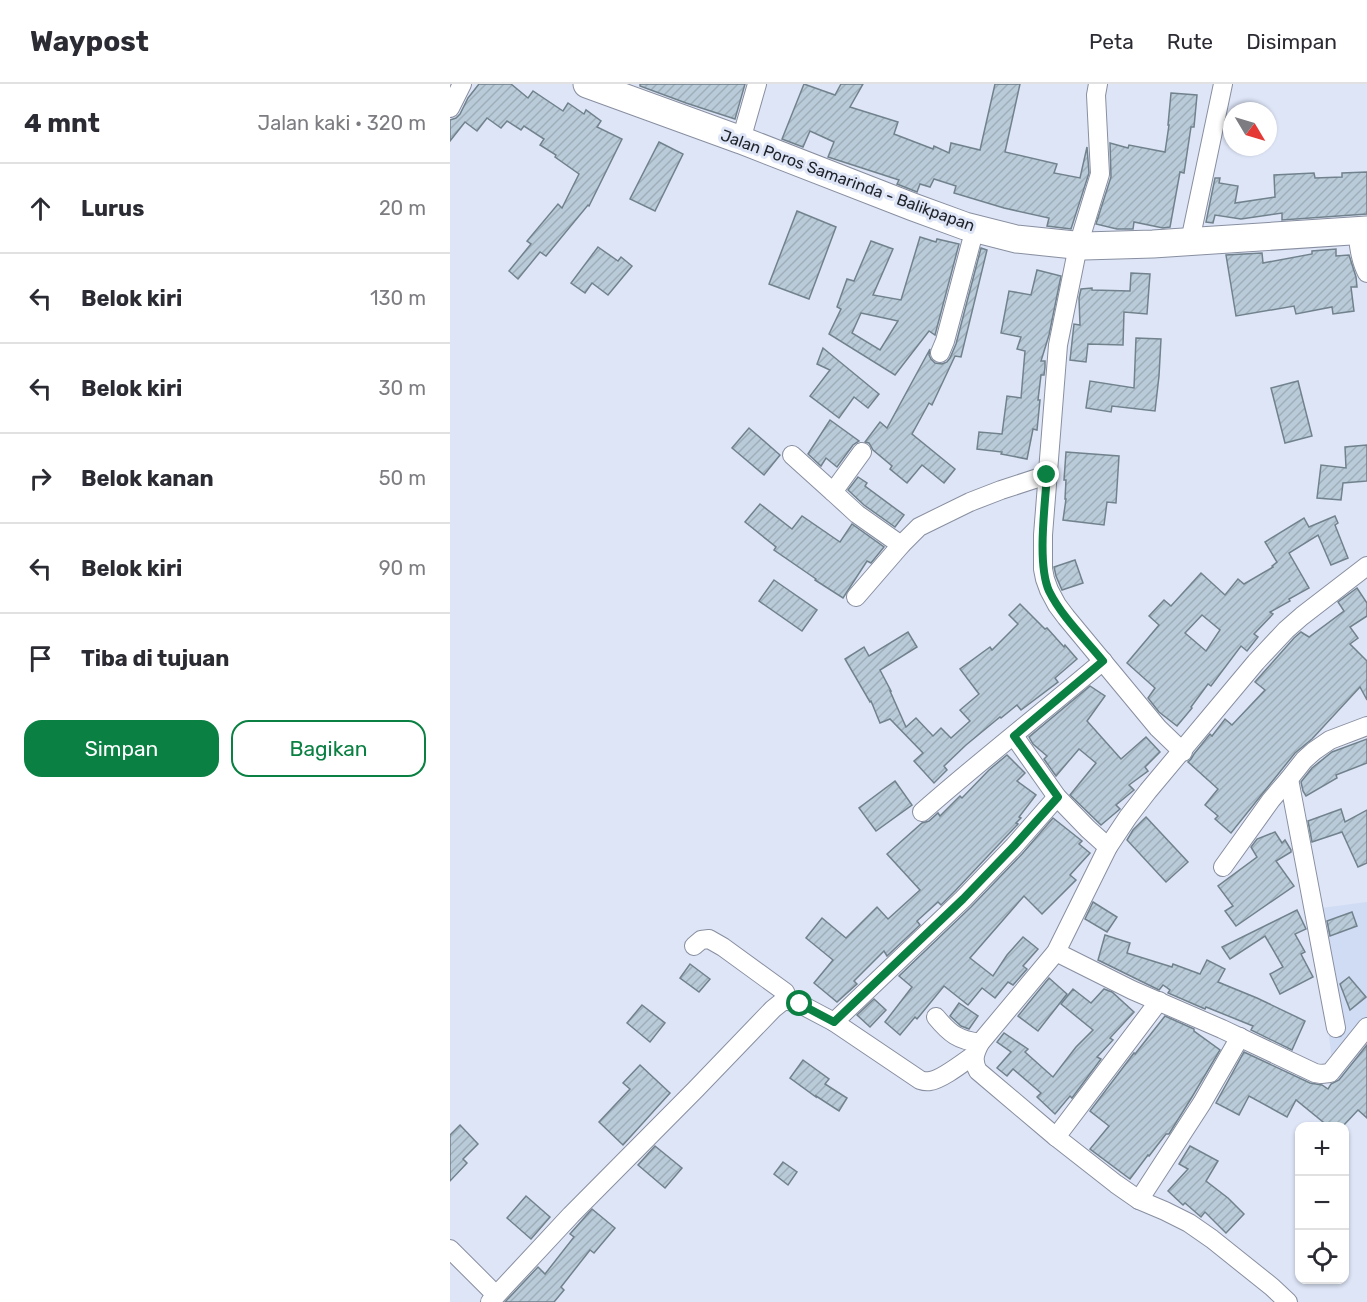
<!DOCTYPE html>
<html lang="id">
<head>
<meta charset="utf-8">
<style>
  body { margin:0; font-family:Rubik,sans-serif; background:#f2f2f3; color:#2b2b33 }
  .controls { position:absolute; right:18px; bottom:18px; display:grid; overflow:hidden; border-radius:12px; box-shadow:0 2px 4px #0004 }
  .controls button { width:54px; height:54px; display:grid; place-items:center; padding:0; border:0; border-bottom:2px solid #e1e1e2; background:#fff; color:#2b2b33; font:30px sans-serif }
  .compass { position:absolute; left:773px; top:18px; width:54px; height:54px; border-radius:50%; background:#fff; box-shadow:0 2px 4px #0004; rotate:128deg }
  .stop { position:absolute; width:18px; height:18px; margin:-14px; border:4px solid #0b8043; border-radius:50%; background:#fff }
  .stop.end { background:#0b8043; border-color:#fff; box-shadow:0 2px 6px #0008 }
  .list { margin:0; padding:0; list-style:none }
  h2 { display:flex; justify-content:space-between; align-items:center; height:78px; margin:0; padding:0 24px; font-size:26px }
  h2 small { font-size:20px; font-weight:400; color:#7c7c81 }
  .list li { display:grid; grid-template-columns:39px 1fr auto; gap:18px; align-items:center; box-sizing:border-box; height:90px; padding:0 24px; border-top:2px solid #e1e1e2 }
  .list b { display:block; font-size:22px; white-space:nowrap }
  .list em { font-size:20px; font-style:normal; color:#7c7c81 }
  .actions { display:flex; gap:12px; padding:18px 24px }
  .actions a { flex:1; padding:14px 0; border:2px solid #0b8043; border-radius:18px; text-align:center; font-size:21px; color:#0b8043 }
  .actions .main { background:#0b8043; color:#fff }
  .icon { flex:none; width:33px; height:33px; fill:none; stroke:currentColor; stroke-width:2; stroke-linecap:round; stroke-linejoin:round }
  .map { position:relative; flex:none; width:917px; height:1218px; overflow:hidden }
  header { display:flex; align-items:center; gap:36px; box-sizing:border-box; height:84px; padding:0 30px; background:#fff; border-bottom:2px solid #e1e1e2 }
  header strong { font-size:28px }
  nav { display:flex; gap:33px; margin-inline-start:auto; font-size:21px }
  main { display:flex }
  aside { flex:1; background:#fff }
  .map>svg:first-child { display:block }
</style>
</head>
<body>
<header>
<strong>Waypost</strong>
<nav><a>Peta</a><a>Rute</a><a>Disimpan</a></nav>
</header>
<main>
<aside>
<h2>4 mnt<small>Jalan kaki · 320 m</small></h2>
<ul class="list">
<li><svg class="icon" aria-label="ahead" viewBox="0 0 24 24"><path d="M12 20V5M6 11l6-6 6 6"/></svg><div><b>Lurus</b></div><em>20 m</em></li>
<li><svg class="icon" aria-label="left" viewBox="0 0 24 24"><path d="M17 20v-9H6M10 6l-5 5 5 5"/></svg><div><b>Belok kiri</b></div><em>130 m</em></li>
<li><svg class="icon" aria-label="left" viewBox="0 0 24 24"><path d="M17 20v-9H6M10 6l-5 5 5 5"/></svg><div><b>Belok kiri</b></div><em>30 m</em></li>
<li><svg class="icon" aria-label="right" viewBox="0 0 24 24"><path d="M7 20v-9h11M14 6l5 5-5 5"/></svg><div><b>Belok kanan</b></div><em>50 m</em></li>
<li><svg class="icon" aria-label="left" viewBox="0 0 24 24"><path d="M17 20v-9H6M10 6l-5 5 5 5"/></svg><div><b>Belok kiri</b></div><em>90 m</em></li>
<li><svg class="icon" aria-label="arrive" viewBox="0 0 24 24"><path d="M6 21V4h12l-3 4 3 4H6"/></svg><div><b>Tiba di tujuan</b></div></li>
</ul>
<div class="actions"><a class="main">Simpan</a><a>Bagikan</a></div>
</aside>
<div class="map">
<svg width="917" height="1218" viewBox="0 0 917 1218">
  <defs>
    <pattern id="building-hatch" width="6" height="6" patternUnits="userSpaceOnUse" patternTransform="scale(1.5)"><rect width="6" height="6" fill="#b9cbd8"/><path d="M-1 1l2-2M0 6l6-6M5 7l2-2" fill="none" stroke="#9faeb9"/></pattern>
  </defs>
  <rect width="100%" height="100%" fill="#dde5f7"/>
  <polygon fill="#d0dbf4" points="917,818 917,998 885,1002 864,825"/>
  <g fill="url(#building-hatch)" stroke="#71828d" stroke-width="1.5" fill-rule="evenodd">
    <polygon points="29,0 61,0 78,14 83,7 113,27 118,19 134,30 136,26 151,37 147,43 172,55 139,122 138,121 96,172 90,168 68,195 59,187 81,160 77,157 108,120 112,124 129,90 105,73 106,71 90,61 94,55 74,42 71,46 57,37 51,44 37,34 27,47 15,38 0,57 0,36 6,34 10,30 18,14"/>
    <polygon points="190,0 295,0 285,35 236,19 190,2"/>
    <polygon points="354,0 385,11 391,0 413,0 400,23 448,38 444,50 483,65 484,62 499,69 501,59 530,66 545,0 570,0 555,68 607,80 604,89 630,94 637,63 639,89 621,145 597,142 599,134 554,124 504,109 506,102 484,95 480,103 470,100 467,108 447,100 449,96 378,73 384,58 360,47 353,63 332,55"/>
    <polygon points="721,9 747,11 744,43 741,43 734,89 730,88 720,143 713,144 684,138 683,145 667,145 646,140 661,93 660,59 678,64 679,61 715,68 719,41 718,41"/>
    <polygon points="209,58 233,70 205,127 180,115"/>
    <polygon points="917,88 917,130 832,136 832,129 791,135 765,131 763,139 756,138 765,94 770,94 769,99 788,102 785,119 825,113 824,91 864,89 865,94 892,93 892,89"/>
    <polygon points="347,127 386,143 359,215 319,200"/>
    <path d="M470,153L486,158L487,155L509,160L485,251L479,247L445,291L379,250L391,225L387,223L397,195L404,197L421,157L443,165L423,211L451,216ZM411,229L448,237L430,266L402,249Z"/>
    <polygon points="148,163 168,177 171,173 182,182 158,211 142,199 135,209 121,199"/>
    <polygon points="531,164 537,166 511,273 505,272 482,321 479,319 462,350 505,385 494,399 472,381 457,399 440,385 442,382 423,366 419,359 415,358 430,338 437,344 480,265 479,271 481,275 485,279 492,280 497,278 500,274 506,260"/>
    <polygon points="886,165 886,172 899,171 906,193 907,203 901,203 904,227 883,230 882,223 846,230 844,222 786,232 776,171 812,169 813,179 862,170 862,167"/>
    <polygon points="587,186 611,192 599,251 591,277 595,277 595,283 594,291 591,291 588,316 590,316 587,346 583,345 577,375 551,370 552,368 527,365 529,348 552,350 557,312 571,314 575,267 567,265 571,253 551,249 559,207 581,211"/>
    <polygon points="681,189 700,190 697,230 674,228 673,261 638,260 636,278 620,276 624,240 630,241 629,214 631,205 642,204 642,206 680,207"/>
    <polygon points="686,254 711,255 709,292 705,327 662,322 661,328 636,324 640,297 684,304"/>
    <polygon points="373,264 429,310 418,324 404,313 389,334 360,312 380,286 367,280"/>
    <polygon points="848,297 862,352 835,359 821,304"/>
    <polygon points="380,336 409,357 403,361 387,383 376,374 371,382 358,370"/>
    <polygon points="299,344 330,371 314,391 282,364"/>
    <polygon points="917,361 917,397 893,399 891,416 867,414 871,381 896,384 895,363"/>
    <polygon points="616,368 669,372 666,419 657,418 654,441 613,436 616,415 615,415 616,396 614,396"/>
    <polygon points="408,393 417,399 415,402 454,431 445,443 414,421 398,406"/>
    <polygon points="310,420 342,445 352,432 390,458 402,440 434,463 421,479 417,477 393,514 365,496 366,495 324,466 326,463 295,438"/>
    <path d="M885,432L888,439L885,441L898,474L881,481L868,451L839,469L859,504L839,515L840,517L820,528L823,530L804,550L808,553L797,567L791,562L761,602L758,600L741,623L742,624L727,642L709,628L698,614L705,604L677,579L709,541L699,532L714,516L721,522L751,489L775,511L788,495L794,500L823,483L822,482L827,478L815,458L854,434L859,443ZM752,531L770,546L756,567L735,549Z"/>
    <polygon points="625,476 633,499 612,506 606,492 604,483"/>
    <polygon points="324,496 367,526 352,547 309,517"/>
    <polygon points="907,504 917,519 917,532 900,543 908,554 900,560 917,577 917,616 910,603 862,655 845,669 781,749 765,735 768,732 755,721 768,705 738,678 741,675 744,670 760,650 762,652 775,635 782,641 815,606 805,598 844,554 851,548 859,553 894,527 888,518"/>
    <polygon points="570,520 595,545 597,544 614,563 615,561 627,575 605,594 608,598 571,626 567,621 551,634 550,633 516,661 494,682 497,686 484,699 464,677 473,669 440,635 430,639 421,617 420,618 395,575 414,563 419,572 458,548 467,563 430,586 441,607 440,607 456,643 466,634 483,652 491,644 501,654 520,637 510,626 529,610 510,585 540,563 542,566 568,540 559,531"/>
    <polygon points="640,602 655,612 637,637 671,675 696,653 710,668 695,683 698,687 679,701 684,706 666,721 670,725 651,741 620,711 646,679 629,665 606,692 594,675 597,672 583,660 579,653"/>
    <polygon points="917,655 917,679 886,691 887,694 856,712 853,707 851,698 862,684 882,668"/>
    <polygon points="557,671 575,689 567,697 586,711 569,733 571,734 566,739 568,740 505,807 491,821 488,818 467,837 470,841 437,872 434,867 404,897 407,900 387,918 364,899 383,876 356,854 372,834 396,854 427,823 438,835 470,806 437,770 472,739 479,737 488,729 490,732 510,712 512,714 539,686"/>
    <polygon points="445,697 462,721 426,747 409,724"/>
    <polygon points="891,725 895,738 917,726 917,779 908,783 892,748 862,758 858,737"/>
    <polygon points="696,733 738,778 716,798 677,756 683,746"/>
    <polygon points="603,734 632,757 629,760 640,769 620,791 626,796 592,830 574,812 520,874 543,892 557,871 573,853 588,865 573,882 577,885 563,901 558,898 545,914 532,904 518,921 494,902 467,935 465,933 450,951 435,938 462,903 449,892 521,823 572,770"/>
    <polygon points="825,748 832,759 835,756 841,766 841,768 826,777 844,802 786,842 775,827 783,822 768,802 807,773 801,763 807,755"/>
    <polygon points="643,818 667,833 657,848 635,835"/>
    <polygon points="847,826 856,845 845,850 855,868 851,870 863,893 830,910 820,890 833,883 815,852 780,875 772,863"/>
    <polygon points="902,828 907,842 880,852 877,837"/>
    <polygon points="655,851 680,859 677,869 722,883 723,880 750,890 757,876 775,885 768,898 807,914 855,937 842,966 801,946 803,942 756,923 755,925 718,909 720,906 713,901 709,906 648,876"/>
    <polygon points="240,880 260,895 249,908 230,894"/>
    <polygon points="899,893 916,913 900,926 890,900"/>
    <polygon points="599,894 617,910 588,947 568,932"/>
    <polygon points="623,905 641,919 654,905 662,908 684,928 660,954 663,956 647,973 651,975 622,1014 620,1012 605,1030 587,1013 591,1009 563,985 557,992 547,984 561,968 547,958 554,949 578,965 575,968 603,993 626,963 643,946 611,920"/>
    <polygon points="424,915 436,926 420,943 407,931"/>
    <polygon points="509,919 528,932 519,945 511,942 500,932"/>
    <polygon points="192,921 215,939 200,958 177,939"/>
    <polygon points="715,932 744,945 744,947 770,966 742,1013 719,1050 716,1050 699,1072 698,1071 680,1095 640,1065 659,1042 640,1027 684,969 685,970"/>
    <polygon points="917,961 917,1034 908,1026 893,1042 878,1042 846,1016 837,1033 799,1012 789,1031 766,1019 794,968 860,999 872,1001 878,1005 881,1000 889,996"/>
    <polygon points="353,976 379,995 375,1000 397,1014 389,1027 366,1012 366,1013 340,994"/>
    <polygon points="190,981 220,1009 173,1061 149,1038 180,1005 173,999"/>
    <polygon points="10,1041 28,1060 13,1075 17,1079 0,1097 0,1051"/>
    <polygon points="205,1062 232,1084 215,1104 188,1081"/>
    <polygon points="740,1062 768,1077 756,1097 778,1114 794,1130 776,1149 755,1128 751,1133 735,1119 733,1121 718,1107 738,1085 729,1080"/>
    <polygon points="333,1078 347,1088 338,1101 324,1090"/>
    <polygon points="76,1112 100,1133 81,1155 57,1134"/>
    <polygon points="142,1125 165,1144 144,1169 140,1166 111,1203 114,1206 104,1218 55,1218 88,1183 95,1190 124,1153 120,1150"/>
  </g>
  <g fill="none" stroke-linecap="round" stroke-linejoin="round">
    <g stroke="#888fa0" stroke-width="20">
      <g id="minor">
        <polyline points="648,0 646,11 650,90 628,162 608,261 593,451 593,485 595,495 599,506 607,521 616,533 708,644 733,668"/>
        <polyline points="0,24 12,0"/>
        <polyline points="291,56 307,0"/>
        <path d="M907,147C909,161 910,176 917,189"/>
        <polyline points="740,157 773,0"/>
        <polyline points="490,269 495,257 525,144"/>
        <polyline points="412,368 383,408 407,430 451,461"/>
        <polyline points="342,371 383,408"/>
        <polyline points="406,513 451,461 469,443 520,418 551,406 597,391"/>
        <polyline points="564,652 607,713 638,745 658,763"/>
        <polyline points="839,695 886,944"/>
        <path d="M472,728C531,676 593,628 653,577"/>
        <polyline points="773,783 821,716 839,695 854,676 864,667 880,656 917,642"/>
        <polyline points="244,862 251,856 259,855 273,863 335,908 339,917"/>
        <polyline points="606,868 682,906 772,945 865,989 871,990 880,989 917,943"/>
        <path d="M486,933C500,950 508,956 530,959"/>
        <polyline points="384,938 513,815 564,762 607,713"/>
        <polyline points="606,1053 709,917"/>
        <polyline points="689,1116 752,1019 790,953"/>
        <polyline points="0,1165 46,1211"/>
        <path d="M40,1218L121,1131L246,1005L323,925L333,917H339L350,920L384,938L470,996C473,997 476,998 480,997C491,996 514,978 524,971"/>
        <path d="M838,1218L822,1203L762,1155L739,1139L715,1127L689,1116L666,1100L606,1053L528,987C522,976 525,969 530,959L606,868L658,763L678,733L698,707L806,578L836,546L852,532L917,482"/>
      </g>
    </g>
    <g stroke="#888fa0" stroke-width="29">
      <polyline id="highway" points="137,0 291,56 463,123 515,142 566,155 634,162 703,160 917,146"/>
    </g>
    <use href="#minor" stroke="#fff" stroke-width="18"/>
    <use href="#highway" stroke="#fff" stroke-width="27"/>
  </g>
  <g fill="none" stroke-linecap="round" stroke-linejoin="round">
    <path stroke="#0b8043" stroke-width="8" d="M350,920L384,938L513,815L564,762L608,713L564,652L653,577C635,555 612,533 599,507C587,480 595,421 597,391"/>
  </g>
  <g text-anchor="middle" stroke-width="6" stroke-linejoin="round" paint-order="stroke">
    <g font-size="16" fill="#1f2229" stroke="#dde5f7">
      <text transform="translate(398 96) rotate(20)" y="6">Jalan Poros Samarinda - Balikpapan</text>
    </g>
  </g>
</svg>
<div class="controls">
<button>+</button>
<button>−</button>
<button><svg class="icon" aria-label="locate" viewBox="0 0 24 24"><circle cx="12" cy="12" r="6"/><path d="M12 2v4M12 18v4M2 12h4M18 12h4"/></svg></button>
</div>
<svg class="compass" viewBox="-18 -18 36 36"><path d="M0-13l5 13h-10z" fill="#e53935"/><path d="M0 13l5-13h-10z" fill="#7c7c81"/></svg>
<div class="stop" style="left:350px;top:920px"></div>
<div class="stop end" style="left:597px;top:391px"></div>
</div>
</main>
</body>
</html>
